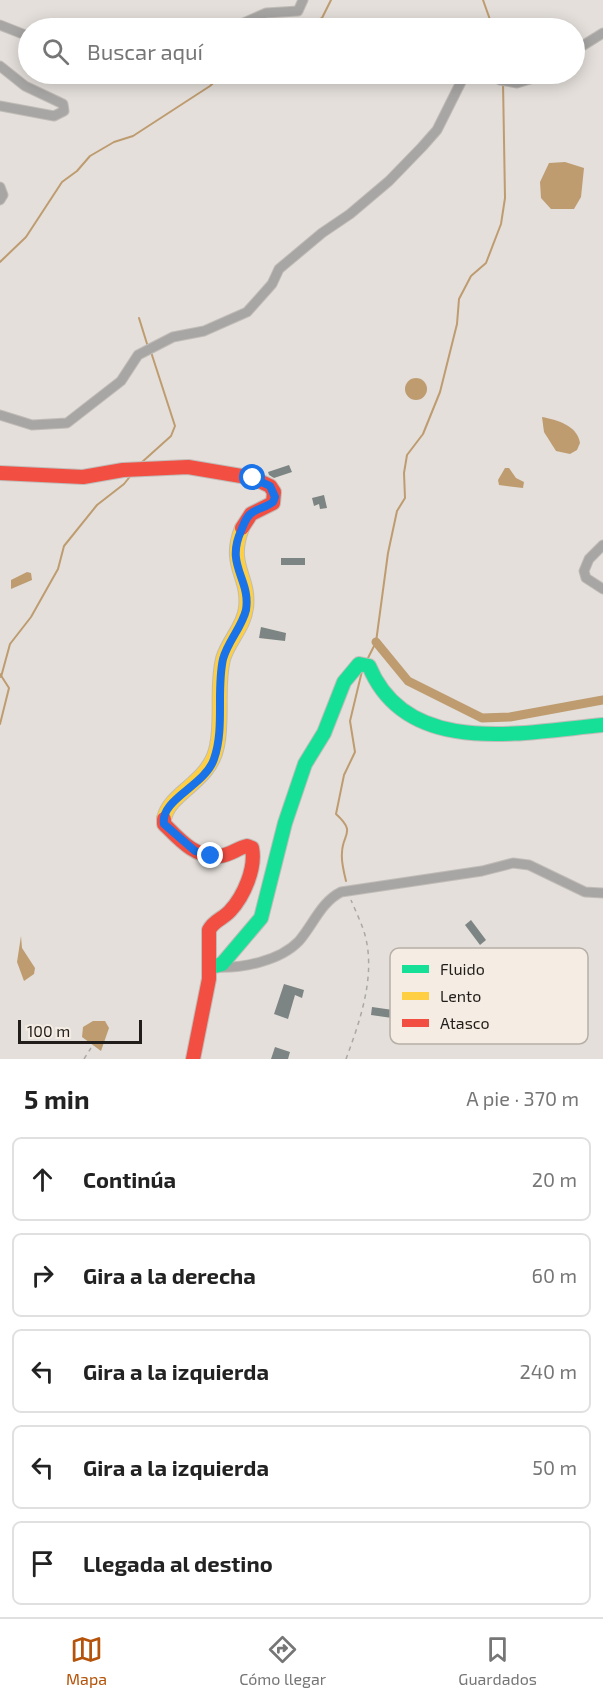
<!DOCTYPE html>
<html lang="es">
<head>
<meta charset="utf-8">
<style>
  body { margin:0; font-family:"Exo 2",sans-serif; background:#f6f6f6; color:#222 }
  .scale { position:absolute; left:18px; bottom:15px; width:124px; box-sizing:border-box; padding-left:6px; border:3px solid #201d1a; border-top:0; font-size:16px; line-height:21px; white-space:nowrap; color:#201d1a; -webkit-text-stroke:4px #f5ede4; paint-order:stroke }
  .stop { position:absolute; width:18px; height:18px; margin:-14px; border:4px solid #1a73e8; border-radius:50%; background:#fff }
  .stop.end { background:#1a73e8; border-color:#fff; box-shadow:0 2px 6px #0008 }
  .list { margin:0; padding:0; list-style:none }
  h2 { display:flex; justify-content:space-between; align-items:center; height:78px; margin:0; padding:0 24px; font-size:26px }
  h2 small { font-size:20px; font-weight:400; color:#767676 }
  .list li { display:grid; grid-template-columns:39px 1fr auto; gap:18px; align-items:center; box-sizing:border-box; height:84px; margin:0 12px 12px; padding:0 12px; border:2px solid #e0e0e0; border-radius:9px }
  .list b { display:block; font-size:22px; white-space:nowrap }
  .list em { font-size:20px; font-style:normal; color:#767676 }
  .icon { flex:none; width:33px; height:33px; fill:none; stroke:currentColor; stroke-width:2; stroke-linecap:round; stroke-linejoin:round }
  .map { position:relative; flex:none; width:603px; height:1059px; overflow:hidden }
  .search { position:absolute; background:#fff; box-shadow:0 3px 15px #0003; left:18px; right:18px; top:18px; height:66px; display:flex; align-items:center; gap:15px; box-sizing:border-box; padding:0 21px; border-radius:33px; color:#767676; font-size:22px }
  .sheet { height:558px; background:#fff }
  nav { display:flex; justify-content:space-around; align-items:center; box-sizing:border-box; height:84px; border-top:2px solid #e0e0e0; background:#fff; font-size:16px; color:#767676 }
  nav a { display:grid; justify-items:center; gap:3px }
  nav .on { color:#b45309 }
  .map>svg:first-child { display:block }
</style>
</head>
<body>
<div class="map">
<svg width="603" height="1059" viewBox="0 0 603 1059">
  <rect width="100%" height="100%" fill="#e4dfda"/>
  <g fill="#be9c70">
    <polygon points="565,162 584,168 581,197 574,209 551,209 541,198 540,182 549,163"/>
    <circle cx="416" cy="389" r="11"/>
    <path d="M542,417C557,420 577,425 580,443L577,450L570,454L556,451L544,432Z"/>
    <polygon points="505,468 509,468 516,478 524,482 523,488 499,485 498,480"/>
    <polygon points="27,572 31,573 32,580 11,589 11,580"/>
    <polygon points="21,936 22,948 35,968 34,974 24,981 17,962"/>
    <polygon points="93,1021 105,1021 109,1028 101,1051 82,1037 83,1027"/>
  </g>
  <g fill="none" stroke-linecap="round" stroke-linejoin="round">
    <g stroke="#be9c70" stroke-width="2">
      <polyline points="483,0 493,28"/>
      <polyline points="303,28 322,18 331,0"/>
      <polyline points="0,262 26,237 62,182 77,171 90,156 114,142 133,136 210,86 223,74"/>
      <polyline points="139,318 148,347"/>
      <polyline points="141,463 171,436 175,426 151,352"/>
      <polyline points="367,660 376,642 388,553 397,511 405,498 404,473 407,455 423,434 440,392 457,324 459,299 471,276 486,263 501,224 505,198 503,82"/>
      <polyline points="0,674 9,688 0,724"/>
      <polyline points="1,677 10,644 31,617 58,569 64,546 97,505 124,484 132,474"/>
      <path d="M346,881C344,873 341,861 342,853C342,834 357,833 336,814L344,775L355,752L350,721L362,671"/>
    </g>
    <polyline stroke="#be9c70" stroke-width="9" points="376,642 408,681 482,718 510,717 603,700"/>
  </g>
  <g fill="#7c8583">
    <polygon points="289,465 292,472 274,478 269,475 268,472"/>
    <polygon points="324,495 327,508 320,509 319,504 314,506 312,498"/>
    <rect x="281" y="558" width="24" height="7"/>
    <polygon points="261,627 286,633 285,641 259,638"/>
    <polygon points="471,920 486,940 480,945 465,925"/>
    <polygon points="284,984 304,990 302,998 295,995 288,1019 274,1014"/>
    <polygon points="372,1007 407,1012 406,1020 371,1015"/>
    <polygon points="275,1047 290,1052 288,1059 271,1059"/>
  </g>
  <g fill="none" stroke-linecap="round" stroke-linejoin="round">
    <g stroke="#c0bcb8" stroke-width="11">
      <g id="street">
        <polyline points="0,25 28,36"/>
        <polyline points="232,28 266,13 298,11 303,0"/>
        <polyline points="574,51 603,33"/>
        <polyline points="0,66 25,86 63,104 64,111 54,116 0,106"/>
        <polyline points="495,74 500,80 517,83 547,74"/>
        <polyline points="0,187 3,195 0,200"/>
        <polyline points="0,415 32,425 67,423 121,381 138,355 173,337 204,331 247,312 272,284 279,269 322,233 350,214 389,181 422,147 437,130 465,74"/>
        <polyline points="603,545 589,559 584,571 586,578 603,589"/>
        <path d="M215,967C241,969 280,961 299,941C313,925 321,902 341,892L482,871L513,863L529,865L585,892L603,893"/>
      </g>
    </g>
    <g stroke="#c0bcb8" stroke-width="16">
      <path id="fast" d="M211,967L222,964L261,918L285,823L305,764L324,733L344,682L359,664L369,666C407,759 525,732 603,725"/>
    </g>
    <g stroke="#c0bcb8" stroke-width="16">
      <path id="slow" d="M164,819C169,792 210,783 217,746C223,717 216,687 223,659C228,641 244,627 246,608C250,576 227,566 242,528"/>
    </g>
    <g stroke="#c0bcb8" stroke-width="16">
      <g id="jam">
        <polyline points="0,473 83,477 123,470 188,467 253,478 270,486 274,492 273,503 251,514 242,528"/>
        <path d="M164,819V824C179,839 196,859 220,856C230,855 238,848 247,846L252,848C256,868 244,896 230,911C223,919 214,920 209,930V979L193,1059"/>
      </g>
    </g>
    <g stroke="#aaa8a6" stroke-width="1.5" stroke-dasharray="4.5 4.5" stroke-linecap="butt">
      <polyline points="84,1059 91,1048"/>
      <path d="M346,1059C360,1021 376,976 365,935C362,924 356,912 351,900"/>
    </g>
    <use href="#street" stroke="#a8a6a4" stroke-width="9"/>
    <use href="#fast" stroke="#16e098" stroke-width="14"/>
    <use href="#slow" stroke="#ffcf43" stroke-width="14"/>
    <use href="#jam" stroke="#f24e42" stroke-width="14"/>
  </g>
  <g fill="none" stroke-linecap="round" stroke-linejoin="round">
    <path stroke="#1a73e8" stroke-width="8" d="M211,856L195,851L164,824C160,799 205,786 214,759C225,728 216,691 223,659C228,641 242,627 246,610C251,579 225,566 241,531C244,524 246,516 253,512C259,508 267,507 273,502L275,497L270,486L253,478"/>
  </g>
  <rect x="390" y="948" width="198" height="96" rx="9" fill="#f5ede4" stroke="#b5afa7" stroke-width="1.5"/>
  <rect x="402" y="965" width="27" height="8" fill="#16e098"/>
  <rect x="402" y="992" width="27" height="8" fill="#ffcf43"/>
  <rect x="402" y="1019" width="27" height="8" fill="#f24e42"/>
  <g font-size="16" fill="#201d1a">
    <text x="440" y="975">Fluido</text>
    <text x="440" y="1002">Lento</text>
    <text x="440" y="1029">Atasco</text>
  </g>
</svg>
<div class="scale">100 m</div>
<div class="stop" style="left:253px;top:478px"></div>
<div class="stop end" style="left:211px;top:856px"></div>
<div class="search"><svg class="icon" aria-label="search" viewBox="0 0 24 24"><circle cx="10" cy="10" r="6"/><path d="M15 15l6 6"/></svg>Buscar aquí</div>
</div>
<section class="sheet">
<h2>5 min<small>A pie · 370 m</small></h2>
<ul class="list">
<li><svg class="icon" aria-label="ahead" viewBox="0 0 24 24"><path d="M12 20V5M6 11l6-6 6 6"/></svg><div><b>Continúa</b></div><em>20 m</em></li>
<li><svg class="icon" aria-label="right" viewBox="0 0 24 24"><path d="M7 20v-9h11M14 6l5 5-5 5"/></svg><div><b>Gira a la derecha</b></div><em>60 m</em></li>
<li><svg class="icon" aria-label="left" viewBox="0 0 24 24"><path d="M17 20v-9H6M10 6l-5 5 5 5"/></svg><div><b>Gira a la izquierda</b></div><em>240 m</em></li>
<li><svg class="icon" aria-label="left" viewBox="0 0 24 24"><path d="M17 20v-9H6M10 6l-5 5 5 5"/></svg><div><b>Gira a la izquierda</b></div><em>50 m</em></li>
<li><svg class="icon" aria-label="arrive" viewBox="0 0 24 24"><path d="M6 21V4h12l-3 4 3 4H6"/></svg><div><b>Llegada al destino</b></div></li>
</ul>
</section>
<nav>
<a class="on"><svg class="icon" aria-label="map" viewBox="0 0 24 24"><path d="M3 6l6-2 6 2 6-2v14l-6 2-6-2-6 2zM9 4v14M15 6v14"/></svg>Mapa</a>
<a><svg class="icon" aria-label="directions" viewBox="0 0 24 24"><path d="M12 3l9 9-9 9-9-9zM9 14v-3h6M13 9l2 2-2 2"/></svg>Cómo llegar</a>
<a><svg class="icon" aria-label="saved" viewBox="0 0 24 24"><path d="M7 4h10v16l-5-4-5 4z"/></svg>Guardados</a>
</nav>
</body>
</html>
